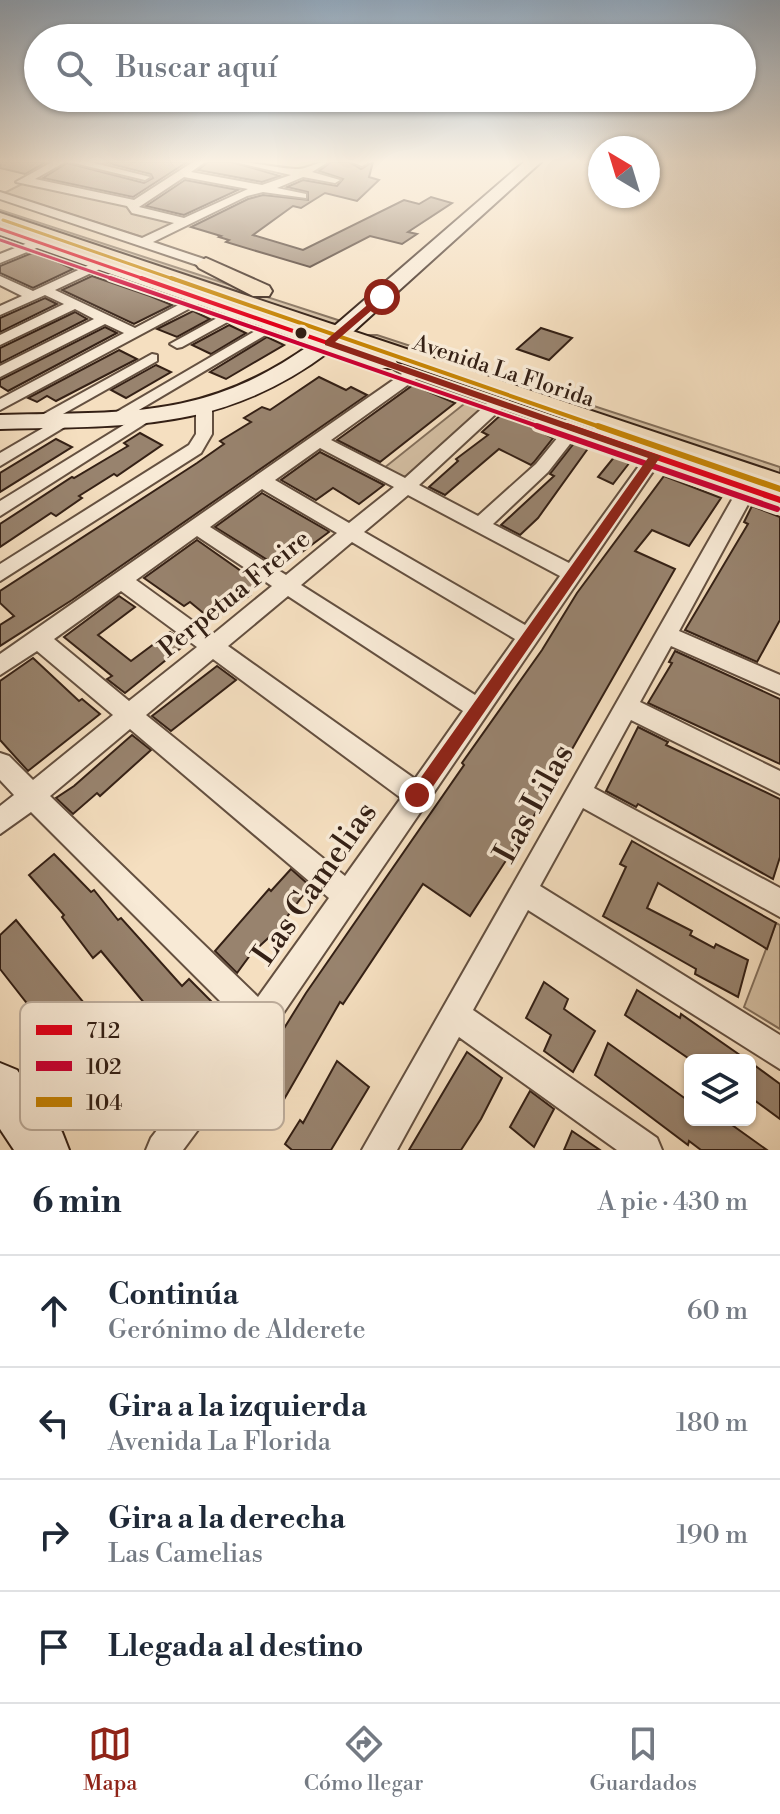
<!DOCTYPE html>
<html lang="es">
<head>
<meta charset="utf-8">
<style>
  body { margin:0; font-family:"Libre Bodoni",serif; background:#f2f2f3; color:#1f2937 }
  .controls { position:absolute; right:24px; bottom:24px; display:grid; overflow:hidden; border-radius:12px; box-shadow:0 2px 6px #0004 }
  .controls button { width:72px; height:72px; display:grid; place-items:center; padding:0; border:0; border-bottom:2px solid #e0e1e3; background:#fff; color:#1f2937; font:40px sans-serif }
  .compass { position:absolute; left:588px; top:136px; width:72px; height:72px; border-radius:50%; background:#fff; box-shadow:0 2px 6px #0004; rotate:322deg }
  .stop { position:absolute; width:24px; height:24px; margin:-18px; border:6px solid #8f2418; border-radius:50%; background:#fff }
  .stop.end { background:#8f2418; border-color:#fff; box-shadow:0 2px 8px #0008 }
  .list { margin:0; padding:0; list-style:none }
  h2 { display:flex; justify-content:space-between; align-items:center; height:104px; margin:0; padding:0 32px; font-size:34px }
  h2 small { font-size:26px; font-weight:400; color:#747a83 }
  .list li { display:grid; grid-template-columns:52px 1fr auto; gap:24px; align-items:center; box-sizing:border-box; height:112px; padding:0 32px; border-top:2px solid #e0e1e3 }
  .list b { display:block; font-size:30px; white-space:nowrap }
  .list p { margin:0; font-size:26px; white-space:nowrap; color:#747a83 }
  .list em { font-size:26px; font-style:normal; color:#747a83 }
  .icon { flex:none; width:44px; height:44px; fill:none; stroke:currentColor; stroke-width:2; stroke-linecap:round; stroke-linejoin:round }
  .map { position:relative; flex:none; width:780px; height:1150px; overflow:hidden }
  .search { position:absolute; background:#fff; box-shadow:0 2px 6px #0004; left:24px; right:24px; top:24px; height:88px; display:flex; align-items:center; gap:20px; box-sizing:border-box; padding:0 28px; border-radius:44px; color:#747a83; font-size:30px }
  .sheet { height:552px; background:#fff }
  nav { display:flex; justify-content:space-around; align-items:center; box-sizing:border-box; height:112px; border-top:2px solid #e0e1e3; background:#fff; font-size:22px; color:#747a83 }
  nav a { display:grid; justify-items:center; gap:4px }
  nav .on { color:#8f2418 }
  .map>svg:first-child { display:block }
</style>
</head>
<body>
<div class="map">
<svg width="780" height="1150" viewBox="0 0 780 1150">
  <rect width="100%" height="100%" fill="#f5dfc0"/>
  <filter id="stains"><feTurbulence type="fractalNoise" baseFrequency=".0025" numOctaves="4"/><feColorMatrix values="0 0 0 0 .2 0 0 0 0 .09 0 0 0 0 .02 0 0 0 .5 -.17"/></filter>
  <radialGradient id="worn" r=".72"><stop offset=".6" stop-color="#630" stop-opacity="0"/><stop offset="1" stop-color="#630" stop-opacity=".3"/></radialGradient>
  <g fill="#d4bfa3" stroke="#84705c" stroke-width="2">
    <polygon points="28,181 127,204 130,212 175,223 145,238 4,193"/>
    <polygon points="0,210 341,321 338,324 326,323 0,216"/>
    <polygon points="360,335 377,335 780,467 780,479"/>
    <polygon points="469,400 486,405 403,479 384,468"/>
    <polygon points="776,923 780,925 780,1029 744,1007"/>
  </g>
  <g fill="#98836e" stroke="#342015" stroke-width="2">
    <polygon points="1,162 46,162 25,174 0,168"/>
    <polygon points="103,162 187,162 133,197 43,178 67,163 144,183 153,178 151,174"/>
    <polygon points="208,162 232,162 280,176 262,182 198,170"/>
    <polygon points="331,162 349,162 361,169 373,162 369,177 379,180 357,201 325,193 301,208 293,206 253,235 303,250 404,200 419,204 431,197 452,203 408,232 417,234 402,244 370,236 310,267 226,242 229,240 219,237 221,236 191,227 248,199 263,195 308,200 308,192 287,187 303,180 337,186 343,179 319,171"/>
    <polygon points="185,180 238,190 184,215 146,206"/>
    <polygon points="32,253 58,262 73,269 33,288 0,273 0,266"/>
    <polygon points="92,276 150,296 172,305 134,324 62,290"/>
    <polygon points="45,298 57,304 0,332 0,318"/>
    <polygon points="193,311 210,319 177,337 157,329"/>
    <polygon points="75,312 87,319 0,363 0,348"/>
    <polygon points="229,325 246,333 211,354 192,345"/>
    <polygon points="105,327 117,333 8,391 0,386 0,380"/>
    <polygon points="541,328 572,338 549,360 517,349"/>
    <polygon points="267,337 284,345 226,379 210,372"/>
    <polygon points="119,350 137,359 56,401 47,396 37,402 28,398"/>
    <polygon points="156,365 171,372 126,398 111,390"/>
    <polygon points="319,377 346,390 351,387 367,395 72,600 0,646 0,625 14,616 0,603 0,591 197,463 224,444 220,441 251,422 244,418 262,407 270,410"/>
    <polygon points="413,385 455,403 380,462 337,440"/>
    <polygon points="503,413 553,438 534,462 531,465 499,449 445,495 429,487 458,461 456,459 488,435 482,432"/>
    <polygon points="140,433 162,445 117,476 114,474 79,496 82,498 56,516 51,513 0,547 0,524 72,477 74,478 128,446 124,443"/>
    <polygon points="56,439 72,447 0,492 0,473"/>
    <polygon points="575,442 589,447 538,518 520,535 501,525 554,476 550,474"/>
    <polygon points="320,452 384,485 359,504 333,488 316,500 281,480"/>
    <polygon points="615,456 630,462 613,484 598,477"/>
    <polygon points="664,476 721,498 689,546 652,530 635,551 675,569 527,828 470,916 423,884 343,1004 340,1002 267,1129 232,1100 269,1043 273,1046 306,993 464,765 462,763 542,650 577,593"/>
    <polygon points="262,493 328,531 329,532 290,561 287,559 277,566 215,527"/>
    <polygon points="752,506 780,517 780,620 757,662 685,630 748,524 744,522"/>
    <polygon points="197,540 258,583 247,592 250,595 213,621 190,602 184,606 144,578"/>
    <polygon points="119,596 135,607 98,635 131,661 170,632 187,643 125,693 107,679 112,676 64,637"/>
    <polygon points="675,651 780,699 780,764 648,703 672,663 669,662"/>
    <polygon points="33,658 79,701 82,699 100,714 28,771 0,740 0,681"/>
    <polygon points="217,666 236,680 171,731 152,716"/>
    <polygon points="638,727 668,742 666,745 780,799 780,857 773,879 638,804 636,807 606,791"/>
    <polygon points="132,735 151,750 100,796 97,793 73,814 56,798 74,786"/>
    <polygon points="632,841 776,923 767,949 658,883 647,908 692,931 690,935 714,948 716,944 748,960 738,997 695,974 696,969 603,916 626,867 620,864"/>
    <polygon points="54,854 91,892 94,890 118,920 121,918 182,986 189,979 212,1002 156,1066 166,1078 123,1126 0,969 0,935 16,920 129,1058 149,1037 142,1029 155,1016 101,951 93,958 62,917 64,915 29,875"/>
    <polygon points="291,869 310,886 277,930 251,954 237,973 215,951 269,889 271,891"/>
    <polygon points="544,982 568,999 564,1009 595,1031 573,1072 544,1051 551,1035 526,1018"/>
    <polygon points="637,990 680,1018 681,1014 747,1060 691,1060 625,1015"/>
    <polygon points="608,1043 690,1102 690,1120 725,1120 767,1150 701,1150 689,1141 688,1145 595,1075"/>
    <polygon points="467,1052 502,1078 481,1119 461,1150 409,1150"/>
    <polygon points="337,1061 369,1087 331,1150 292,1150 285,1144 300,1120 303,1123"/>
    <polygon points="750,1062 780,1084 780,1119 750,1097"/>
    <polygon points="530,1091 554,1109 534,1147 510,1127"/>
    <polygon points="572,1131 600,1150 564,1150"/>
  </g>
  <g fill="none" stroke-linecap="round" stroke-linejoin="round">
    <g stroke="#645040" stroke-width="4">
      <g id="street">
        <path d="M52,162H65L35,179L134,200L193,162H205L191,172L262,185L291,175L235,162C256,162 275,168 296,169C306,170 315,162 328,162L312,172L340,180L335,183L303,177L277,188L306,194V198L263,192L247,196L153,242L210,261V267L206,268L0,199V192L142,238L174,223L132,213L127,206L16,182ZM184,177L248,189L184,218L139,207Z"/>
        <polygon points="70,162 90,162 150,177 145,180"/>
        <polygon points="352,162 367,162 367,163 362,166"/>
        <polygon points="40,238 46,242 44,245 0,263 0,254"/>
        <polygon points="102,259 108,263 106,266 55,290 135,328 197,295 209,298 0,410 0,399 124,333 105,324 0,377 0,366 94,319 75,309 0,345 0,335 64,304 45,295 0,315 0,306 22,296 0,285 0,276 33,291"/>
        <polygon points="237,307 242,308 242,314 182,347 177,348 170,344"/>
        <polygon points="274,320 281,324 279,327 122,420 110,420 108,417"/>
        <polygon points="152,354 157,355 157,361 47,423 35,423 33,420"/>
        <path d="M402,364L780,493V506L752,497L679,631L780,675V694L671,646L640,702L780,771V794L631,720L594,788L780,888V917L583,808L540,886L780,1035V1069L528,910L473,1010L657,1138L662,1150H617L459,1037L397,1150H362L737,491L658,464L271,1031L183,1150H146L151,1138L240,1021L31,812L0,834V806L14,795L0,780V753L9,756L33,780L113,715L37,651L0,675V654L402,374L394,369ZM416,379L487,404L405,478L331,440ZM501,409L563,431L536,464L478,516L419,485ZM577,435L644,459L569,563L493,524L548,472ZM320,448L394,487L349,523L275,480ZM262,489L337,533L286,575L210,527ZM408,495L560,576L525,625L364,532ZM197,536L272,586L212,635L136,580ZM352,542L515,639L475,695L301,585ZM121,591L197,647L129,701L54,639ZM288,596L463,711L415,779L228,646ZM213,659L401,798L345,876L146,715ZM130,729L329,898L258,997L50,796Z"/>
        <polygon points="204,403 212,408 212,434 201,453 0,581 0,564 189,445 196,434 196,408"/>
        <polygon points="148,410 156,415 154,418 0,516 0,501"/>
        <polygon points="67,414 75,419 73,422 0,466 0,453"/>
      </g>
    </g>
    <g stroke="#342015" stroke-width="4">
      <g id="secondary">
        <path d="M524,162H541L343,341L394,358L397,363L394,368H378L330,351C221,433 129,425 0,429V415C124,411 204,421 311,344L0,235V224L325,334Z"/>
        <polygon points="0,1063 17,1070 62,1132 69,1150 14,1150 0,1129"/>
      </g>
    </g>
    <g stroke="#342015" stroke-width="4">
      <g id="primary">
        <polygon points="0,213 780,474 780,493 0,225"/>
        <polygon points="206,258 269,286 272,291 269,296 253,296 199,268 196,264"/>
      </g>
    </g>
    <use href="#street" fill="#f8ead6" fill-rule="evenodd"/>
    <use href="#secondary" fill="#f8ead6" fill-rule="evenodd"/>
    <use href="#primary" fill="#f5dfc0" fill-rule="evenodd"/>
    <g stroke="#f8ead6" stroke-width="6">
      <polyline id="bus-1-far2" points="0,229 147,280"/>
    </g>
    <g stroke="#f8ead6" stroke-width="8">
      <polyline id="bus-1-far1" points="141,278 572,428"/>
    </g>
    <g stroke="#f8ead6" stroke-width="12">
      <polyline id="bus-1" points="567,426 780,500"/>
    </g>
    <g stroke="#f8ead6" stroke-width="6">
      <polyline id="bus-2-far2" points="0,240 116,280"/>
    </g>
    <g stroke="#f8ead6" stroke-width="8">
      <polyline id="bus-2-far1" points="110,278 543,428"/>
    </g>
    <g stroke="#f8ead6" stroke-width="12">
      <polyline id="bus-2" points="537,426 777,509"/>
    </g>
    <g stroke="#f8ead6" stroke-width="6">
      <polyline id="bus-3-far2" points="3,220 176,280"/>
    </g>
    <g stroke="#f8ead6" stroke-width="8">
      <polyline id="bus-3-far1" points="171,278 603,428"/>
    </g>
    <g stroke="#f8ead6" stroke-width="12">
      <polyline id="bus-3" points="598,426 780,489"/>
    </g>
    <use href="#bus-1-far2" stroke="#e2001a" stroke-width="3"/>
    <use href="#bus-1-far1" stroke="#e2001a" stroke-width="4"/>
    <use href="#bus-1" stroke="#e2001a" stroke-width="6"/>
    <use href="#bus-2-far2" stroke="#c03" stroke-width="3"/>
    <use href="#bus-2-far1" stroke="#c03" stroke-width="4"/>
    <use href="#bus-2" stroke="#c03" stroke-width="6"/>
    <use href="#bus-3-far2" stroke="#c68405" stroke-width="3"/>
    <use href="#bus-3-far1" stroke="#c68405" stroke-width="4"/>
    <use href="#bus-3" stroke="#c68405" stroke-width="6"/>
  </g>
  <linearGradient id="sky" x2="0" y2="1"><stop stop-color="#93abc1"/><stop offset="0.5" stop-color="#faf1e3"/><stop offset="1" stop-color="#faf1e3" stop-opacity="0"/></linearGradient>
  <rect width="780" height="323" fill="url(#sky)"/>
  <polygon fill="#8f2418" points="379,295 387,297 335,342 661,456 423,801 417,803 412,801 412,790 648,458 325,345 325,341"/>
  <circle fill="#342015" stroke="#f8ead6" stroke-width="3" cx="301" cy="333" r="7"/>
  <g text-anchor="middle" stroke-width="7" stroke-linejoin="round" paint-order="stroke">
    <g font-size="22" fill="#342015" stroke="#f8ead6">
      <text transform="translate(504 370) rotate(18)" y="8">Avenida La Florida</text>
    </g>
    <g font-size="26" fill="#342015" stroke="#f8ead6">
      <text transform="translate(234 593) rotate(-39)" y="9">Perpetua Freire</text>
    </g>
    <g font-size="32" fill="#342015" stroke="#f8ead6">
      <text transform="translate(533 803) rotate(-61)" y="11">Las Lilas</text>
      <text transform="translate(314 883) rotate(-55)" y="11">Las Camelias</text>
    </g>
  </g>
  <rect x="20" y="1002" width="264" height="128" rx="12" fill="#f8ead6" stroke="#bdad9c" stroke-width="2"/>
  <rect x="36" y="1025" width="36" height="10" fill="#e2001a"/>
  <rect x="36" y="1061" width="36" height="10" fill="#c03"/>
  <rect x="36" y="1097" width="36" height="10" fill="#c68405"/>
  <g font-size="22" fill="#342015">
    <text x="86" y="1038">712</text>
    <text x="86" y="1074">102</text>
    <text x="86" y="1110">104</text>
  </g>
  <rect width="100%" height="100%" filter="url(#stains)"/>
  <rect width="100%" height="100%" fill="url(#worn)"/>
</svg>
<div class="controls">
<button><svg class="icon" aria-label="layers" viewBox="0 0 24 24"><path d="M12 4l9 5-9 5-9-5zM3 14l9 5 9-5"/></svg></button>
</div>
<svg class="compass" viewBox="-18 -18 36 36"><path d="M0-13l5 13h-10z" fill="#e53935"/><path d="M0 13l5-13h-10z" fill="#747a83"/></svg>
<div class="stop" style="left:382px;top:297px"></div>
<div class="stop end" style="left:417px;top:795px"></div>
<div class="search"><svg class="icon" aria-label="search" viewBox="0 0 24 24"><circle cx="10" cy="10" r="6"/><path d="M15 15l6 6"/></svg>Buscar aquí</div>
</div>
<section class="sheet">
<h2>6 min<small>A pie · 430 m</small></h2>
<ul class="list">
<li><svg class="icon" aria-label="ahead" viewBox="0 0 24 24"><path d="M12 20V5M6 11l6-6 6 6"/></svg><div><b>Continúa</b><p>Gerónimo de Alderete</p></div><em>60 m</em></li>
<li><svg class="icon" aria-label="left" viewBox="0 0 24 24"><path d="M17 20v-9H6M10 6l-5 5 5 5"/></svg><div><b>Gira a la izquierda</b><p>Avenida La Florida</p></div><em>180 m</em></li>
<li><svg class="icon" aria-label="right" viewBox="0 0 24 24"><path d="M7 20v-9h11M14 6l5 5-5 5"/></svg><div><b>Gira a la derecha</b><p>Las Camelias</p></div><em>190 m</em></li>
<li><svg class="icon" aria-label="arrive" viewBox="0 0 24 24"><path d="M6 21V4h12l-3 4 3 4H6"/></svg><div><b>Llegada al destino</b></div></li>
</ul>
</section>
<nav>
<a class="on"><svg class="icon" aria-label="map" viewBox="0 0 24 24"><path d="M3 6l6-2 6 2 6-2v14l-6 2-6-2-6 2zM9 4v14M15 6v14"/></svg>Mapa</a>
<a><svg class="icon" aria-label="directions" viewBox="0 0 24 24"><path d="M12 3l9 9-9 9-9-9zM9 14v-3h6M13 9l2 2-2 2"/></svg>Cómo llegar</a>
<a><svg class="icon" aria-label="saved" viewBox="0 0 24 24"><path d="M7 4h10v16l-5-4-5 4z"/></svg>Guardados</a>
</nav>
</body>
</html>
